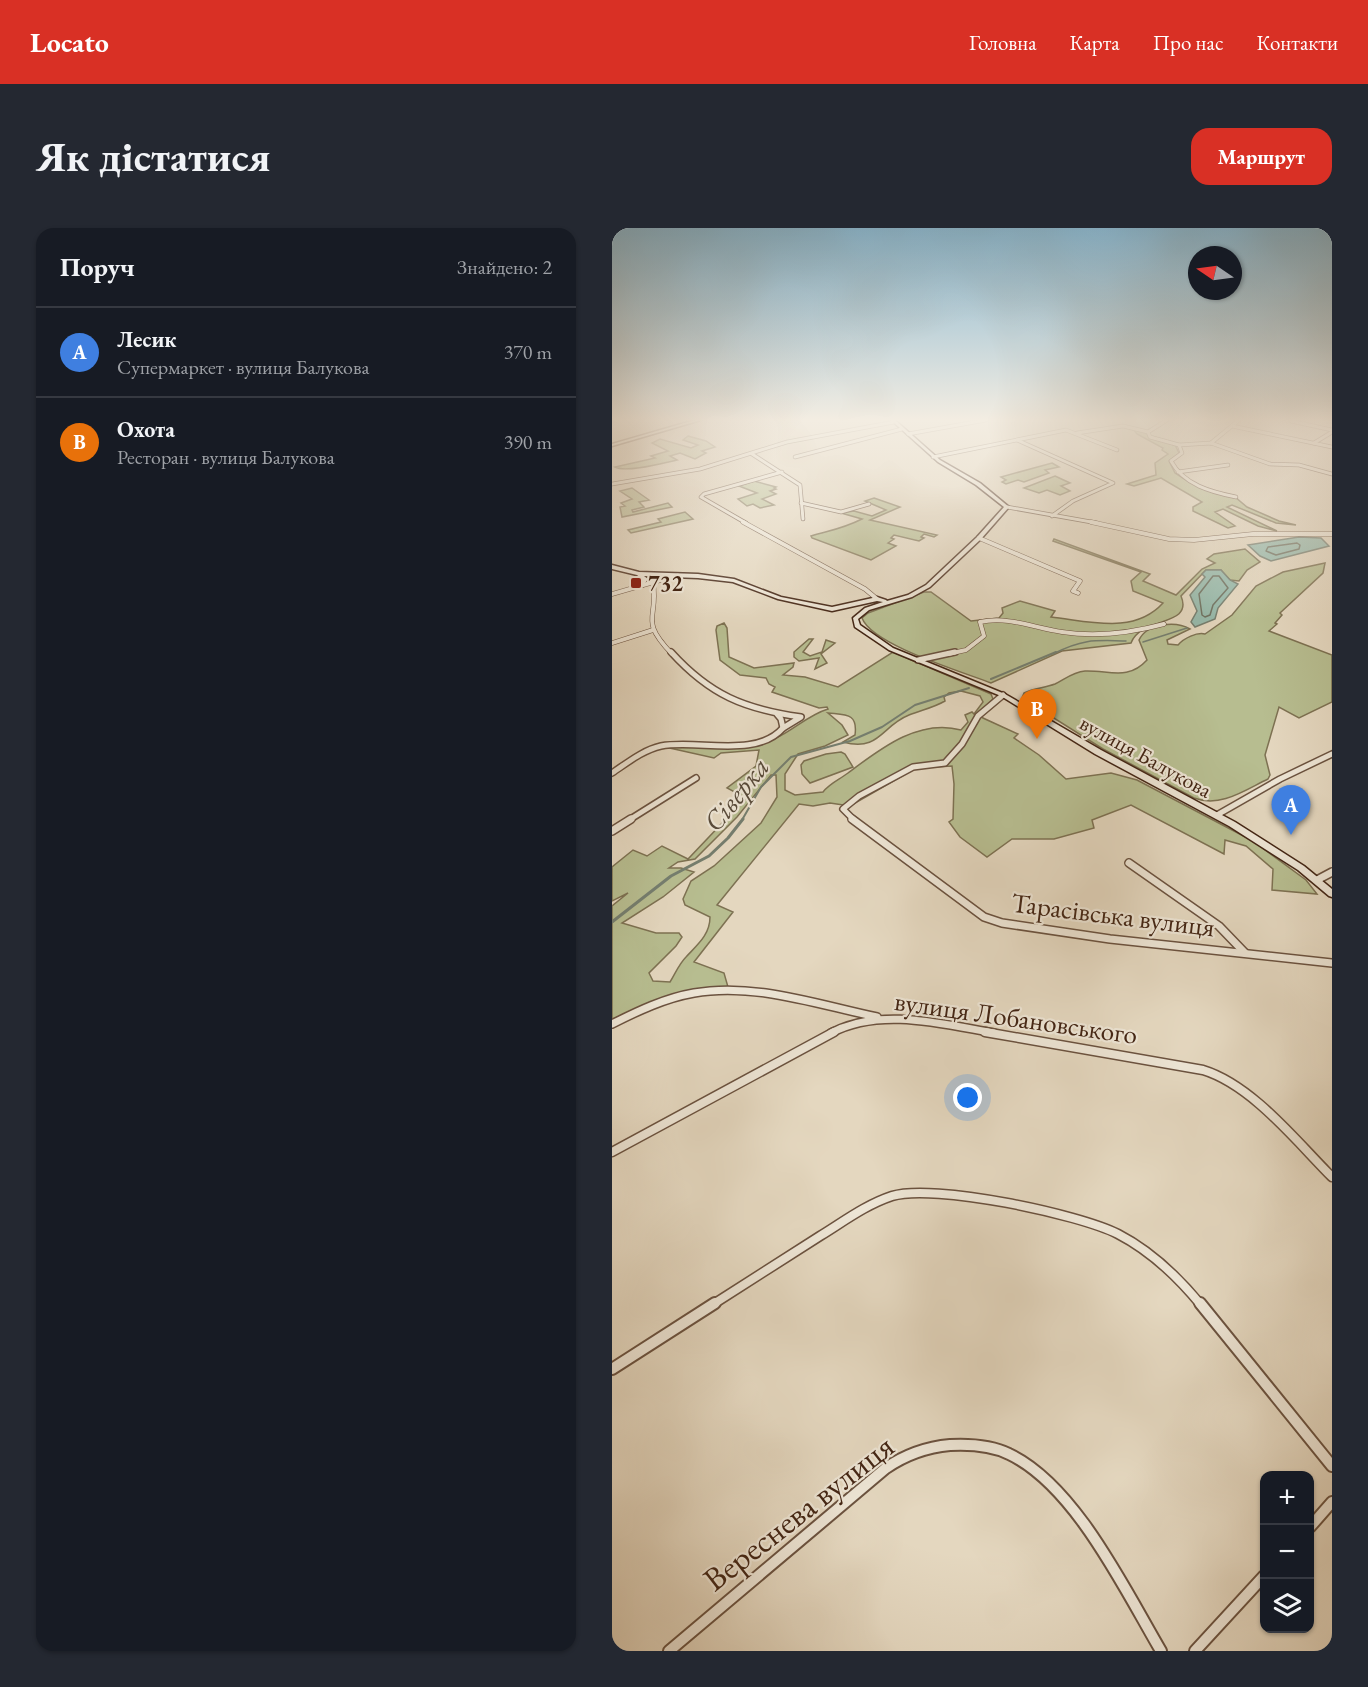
<!DOCTYPE html>
<html lang="uk">
<head>
<meta charset="utf-8">
<style>
  body { margin:0; font-family:"EB Garamond",serif; background:#242831; color:#f1f3f6 }
  .controls { position:absolute; right:18px; bottom:18px; display:grid; overflow:hidden; border-radius:12px; box-shadow:0 2px 4px #0004 }
  .controls button { width:54px; height:54px; display:grid; place-items:center; padding:0; border:0; border-bottom:2px solid #363941; background:#171b24; color:#f1f3f6; font:30px sans-serif }
  .compass { position:absolute; left:576px; top:18px; width:54px; height:54px; border-radius:50%; background:#171b24; box-shadow:0 2px 4px #0004; rotate:283deg }
  .you { position:absolute; left:356px; top:870px; width:21px; height:21px; margin:-15px; border:4px solid #fff; border-radius:50%; background:#1a73e8; box-shadow:0 0 0 9px #1a73e833 }
  .badge { display:grid; place-items:center; width:39px; height:39px; border-radius:50%; background:#d93025; color:#fff; font-size:20px; font-weight:700 }
  .pin { position:absolute; translate:-50% -50px; filter:drop-shadow(0 2px 3px #0008) }
  .pin::after { content:''; position:absolute; top:32px; width:21px; height:18px; background:inherit; clip-path:polygon(0 0,100% 0,50% 100%) }
  .list { margin:0; padding:0; list-style:none }
  h2 { display:flex; justify-content:space-between; align-items:center; height:78px; margin:0; padding:0 24px; font-size:26px }
  h2 small { font-size:20px; font-weight:400; color:#9ea1a6 }
  .list li { display:grid; grid-template-columns:39px 1fr auto; gap:18px; align-items:center; box-sizing:border-box; height:90px; padding:0 24px; border-top:2px solid #363941 }
  .list b { display:block; font-size:22px; white-space:nowrap }
  .list p { margin:0; font-size:20px; white-space:nowrap; color:#9ea1a6 }
  .list em { font-size:20px; font-style:normal; color:#9ea1a6 }
  .icon { flex:none; width:33px; height:33px; fill:none; stroke:currentColor; stroke-width:2; stroke-linecap:round; stroke-linejoin:round }
  .map { position:relative; flex:none; width:720px; height:1423px; overflow:hidden; border-radius:18px }
  header { display:flex; align-items:center; gap:36px; box-sizing:border-box; height:84px; padding:0 30px; background:#d93025; color:#fff }
  header strong { font-size:28px }
  nav { display:flex; gap:33px; margin-inline-start:auto; font-size:21px }
  .intro { display:flex; align-items:center; justify-content:space-between; box-sizing:border-box; height:144px; padding:0 36px }
  h1 { margin:0; font-size:42px }
  .button { padding:15px 27px; border-radius:18px; background:#d93025; color:#fff; font-size:21px; font-weight:700 }
  main { display:flex; gap:36px; padding:0 36px }
  aside { flex:1; background:#171b24; border-radius:18px; box-shadow:0 2px 4px #0004 }
  .map>svg:first-child { display:block }
</style>
</head>
<body>
<header>
<strong>Locato</strong>
<nav><a>Головна</a><a>Карта</a><a>Про нас</a><a>Контакти</a></nav>
</header>
<div class="intro"><h1>Як дістатися</h1><a class="button">Маршрут</a></div>
<main>
<aside>
<h2>Поруч<small>Знайдено: 2</small></h2>
<ul class="list">
<li><span class="badge" style="background:#3f7fe0">A</span><div><b>Лесик</b><p>Супермаркет · вулиця Балукова</p></div><em>370 m</em></li>
<li><span class="badge" style="background:#e8710a">B</span><div><b>Охота</b><p>Ресторан · вулиця Балукова</p></div><em>390 m</em></li>
</ul>
</aside>
<div class="map">
<svg width="720" height="1423" viewBox="0 0 720 1423">
  <rect width="100%" height="100%" fill="#e4d7bf"/>
  <filter id="stains"><feTurbulence type="fractalNoise" baseFrequency=".00333" numOctaves="4"/><feColorMatrix values="0 0 0 0 .2 0 0 0 0 .09 0 0 0 0 .02 0 0 0 .5 -.17"/></filter>
  <radialGradient id="worn" r=".72"><stop offset=".6" stop-color="#630" stop-opacity="0"/><stop offset="1" stop-color="#630" stop-opacity=".3"/></radialGradient>
  <g fill="#b7bd90" stroke="#7d7152" stroke-width="1.5" fill-rule="evenodd">
    <polygon points="520,200 534,204 539,210 563,217 567,225 557,233 563,245 577,254 602,265 623,269 635,279 667,293 684,297 664,295 620,277 615,279 665,303 646,298 611,281 603,284 623,298 616,300 581,283 581,279 590,274 549,250 522,258 515,256 544,247 543,235 556,226 550,222 551,220 525,206"/>
    <path d="M76,208L94,213L103,219L90,223L94,225L83,231L68,225L58,228L65,232C51,235 14,245 3,239L43,230L39,228L56,223L40,215L48,211L79,220L86,217L71,212Z"/>
    <polygon points="440,235 447,239 433,242 437,245 412,254 406,252 394,256 390,254 394,252 389,249"/>
    <polygon points="443,248 458,255 449,258 458,263 448,267 435,262 427,265 412,260"/>
    <polygon points="142,253 164,259 162,260 164,261 158,263 164,266 150,271 162,277 148,280 141,276 135,278 126,271 145,265 127,258"/>
    <polygon points="20,260 37,272 27,274 32,279 20,282 21,284 56,275 60,279 10,289 8,279 13,278 9,275 20,271 8,263"/>
    <path d="M262,270L288,279L258,292L325,307L322,309L312,306L309,309L312,310L307,313L282,307L279,310L282,311L276,315L284,318L259,332L200,310L199,308C219,302 230,301 250,291L229,285L242,283L260,288L274,282L253,273Z"/>
    <polygon points="73,284 81,291 19,305 16,302 49,294 46,291"/>
    <path d="M442,311L538,346L531,353L564,367L590,341L603,335L595,331L602,326L633,321L648,334L635,342L627,353L618,352L609,342H594L569,368C582,399 529,388 519,415L450,423L379,455C351,444 260,417 250,390L256,385L312,364H319L359,393L387,390L391,385L390,380L408,373L443,383L439,389C477,393 522,407 551,375L521,363L519,353L529,344L441,313Z"/>
    <path d="M713,335L711,345L668,385L670,387L663,395L665,396L657,403L720,427V474L687,490L667,479L653,527L658,547L656,551C633,562 609,580 582,570L491,521L410,470L412,465C422,460 432,460 443,456C453,451 461,444 473,443C497,442 516,453 535,432L527,412C535,395 564,393 578,401L555,412L556,416L566,417C572,410 585,404 593,406L620,387L644,358L671,344Z"/>
    <path d="M112,395L115,400L117,429L142,440L182,435L181,439L171,447L193,449L226,459L281,424L379,466L381,471L367,486L371,490L406,506L402,510L427,527L454,551L499,545L525,552L641,613L694,652L705,666L660,662L661,641L634,618L613,612L612,626L519,577L480,592L482,600L442,611H400L375,629L348,609L337,594L341,591L342,556L340,538L304,540L238,578L218,575L201,578L187,576L105,677L121,684L82,734L112,745L116,759L83,761L0,791V678L16,665L0,673V639L21,622L35,628L50,618L76,631L134,570L115,560L144,538L147,522L109,525L102,530L53,519C81,519 139,521 164,510C182,502 196,487 216,481L215,479L207,480L160,464L163,459L157,456L154,450L128,447L108,432L104,402L105,398ZM349,463L368,468L371,474L362,486L360,484L353,487L356,494L349,502C307,490 268,521 236,545C227,552 218,555 211,564L183,567L173,562V546L186,526L213,518L236,507L230,497L216,485C234,487 246,485 243,507L231,514C268,524 269,498 297,487C309,482 321,480 333,473L332,469L337,465ZM159,547H164L165,569L149,595L102,638L79,653L71,671L73,677L98,689C98,707 85,717 74,729C67,736 63,746 58,754L41,753L37,745L64,718L70,709L67,705H44L10,695L51,669L82,644L69,640H57L66,634L83,631L125,589Z"/>
    <polygon points="197,411 201,411 191,424 198,428 210,424 214,412 223,415 209,426 215,435 203,441 207,430 187,433 182,429 182,424"/>
    <polygon points="229,524 233,526 241,539 198,555 190,546 189,537 192,533 214,526"/>
  </g>
  <g fill="#97baac" stroke="#757e6f" stroke-width="1.5">
    <polygon points="687,309 709,310 717,318 659,333 648,328 636,317"/>
    <polygon points="594,342 609,342 618,352 626,356 606,380 603,391 583,399 579,394 585,383 578,367 593,349 590,346"/>
  </g>
  <g fill="none" stroke-linecap="round" stroke-linejoin="round">
    <g stroke="#6d7060" stroke-width="1.5">
      <polygon points="685,315 688,317 687,321 664,327 654,323 656,319"/>
      <polygon points="601,348 607,348 616,360 601,377 598,387 593,389 590,387 587,366"/>
    </g>
    <g stroke="#757e6f" stroke-width="1.5">
      <polyline points="531,414 575,400"/>
      <path d="M441,426C470,411 482,412 514,413"/>
    </g>
    <g stroke="#757e6f" stroke-width="2">
      <polyline points="379,451 444,424"/>
      <polyline points="130,592 149,559 179,529 238,513 270,499 303,477 357,460"/>
    </g>
    <polyline stroke="#757e6f" stroke-width="3" points="0,694 59,648 97,628 116,610 131,591"/>
    <g stroke="#6b523f" stroke-width="4.5">
      <g id="street-far5">
        <polyline points="679,193 720,202"/>
        <polyline points="620,198 720,219"/>
        <polyline points="536,204 555,192"/>
        <polyline points="465,205 511,198 536,204 538,209 567,217 599,215 658,236 687,237 720,246"/>
        <polyline points="296,206 374,192"/>
        <polyline points="405,212 501,255 461,273 440,288"/>
        <polyline points="599,215 627,192"/>
        <polyline points="702,215 720,204"/>
        <path d="M567,217L570,225L559,233C572,257 599,264 624,269"/>
        <polyline points="140,226 188,257 191,291"/>
        <polyline points="183,229 290,201"/>
        <polyline points="321,229 454,202 505,222"/>
        <polyline points="566,244 616,237"/>
        <polyline points="0,256 88,241 175,214 282,194"/>
        <polyline points="189,275 229,284 257,276"/>
        <polyline points="395,279 485,295"/>
        <polyline points="134,295 89,269 92,266 170,244"/>
      </g>
    </g>
    <g stroke="#6b523f" stroke-width="5">
      <g id="street-far4">
        <polyline points="131,294 253,361 265,371"/>
        <polyline points="479,294 557,311 582,312 641,306 720,306"/>
        <polyline points="367,310 468,353 461,363 466,365"/>
        <path d="M41,354C47,392 26,390 60,426"/>
        <polyline points="0,366 59,349"/>
        <polyline points="0,415 41,402"/>
        <path d="M336,426L354,422L372,408L368,394C397,388 422,400 450,404C484,409 519,405 552,396"/>
      </g>
    </g>
    <g stroke="#6b523f" stroke-width="8">
      <g id="street-far3">
        <path d="M59,424C98,467 132,481 189,489L171,500L169,491L164,485"/>
        <polyline points="306,432 343,424"/>
        <path d="M0,545C15,535 31,522 49,518C86,511 144,531 171,500"/>
        <polyline points="605,587 668,551 720,526"/>
        <polyline points="17,592 84,550"/>
        <polyline points="242,592 231,581 247,568 301,539 333,535 350,516 366,488 391,467"/>
      </g>
    </g>
    <g stroke="#6b523f" stroke-width="10">
      <g id="street-far2">
        <polyline points="240,591 372,689 390,695 498,711 720,735"/>
        <polyline points="0,603 19,591"/>
        <polyline points="517,635 607,698 633,725"/>
        <polyline points="705,652 720,644"/>
        <path d="M0,796C26,783 53,770 82,765C142,754 207,777 265,789"/>
        <path d="M219,805C268,779 330,796 382,805"/>
      </g>
    </g>
    <g stroke="#6b523f" stroke-width="11">
      <g id="street-far1">
        <path d="M373,804L591,842C640,857 684,913 720,949"/>
        <polyline points="0,924 222,804"/>
        <path d="M100,1077C136,1054 172,1031 208,1008C231,994 253,977 280,968C321,955 467,986 506,1006C539,1023 566,1049 589,1077"/>
      </g>
    </g>
    <g stroke="#6b523f" stroke-width="14">
      <g id="street">
        <polyline points="588,1075 720,1238"/>
        <polyline points="0,1141 103,1075"/>
        <polyline points="698,1299 720,1274"/>
        <path d="M57,1423L274,1240C293,1227 316,1219 338,1217C358,1216 379,1217 397,1226C463,1257 513,1362 549,1423"/>
        <polyline points="583,1423 652,1348"/>
      </g>
    </g>
    <g stroke="#432514" stroke-width="3">
      <g id="secondary">
        <polygon points="83,192 89,192 0,218 0,216"/>
        <polygon points="279,192 283,192 328,232 368,255 397,279 369,311 318,359 300,369 257,382 246,391 248,397 281,420 393,466 489,522 623,594 692,638 720,661 720,669 717,668 686,642 617,598 483,526 389,468 277,422 243,399 241,390 253,380 271,374 265,373 220,383 166,371 121,354 86,350 32,348 36,351 31,358 29,359 26,357 30,351 25,347 0,341 0,337 27,344 86,346 122,351 169,369 220,379 265,369 274,372 275,373 296,367 314,357 365,309 392,279 364,257 326,234"/>
      </g>
    </g>
    <use href="#street-far5" stroke="#ede5d5" stroke-width="3"/>
    <use href="#street-far4" stroke="#ede5d5" stroke-width="4"/>
    <use href="#street-far3" stroke="#ede5d5" stroke-width="5"/>
    <use href="#street-far2" stroke="#ede5d5" stroke-width="7"/>
    <use href="#street-far1" stroke="#ede5d5" stroke-width="8"/>
    <use href="#street" stroke="#ede5d5" stroke-width="10"/>
    <use href="#secondary" fill="#ede5d5" fill-rule="evenodd"/>
  </g>
  <linearGradient id="sky" x2="0" y2="1"><stop stop-color="#87b6d0"/><stop offset="0.49" stop-color="#f3ede2"/><stop offset="1" stop-color="#f3ede2" stop-opacity="0"/></linearGradient>
  <rect width="720" height="391" fill="url(#sky)"/>
  <rect fill="#8f2418" stroke="#ede5d5" stroke-width="2" x="18" y="349" width="12" height="12" rx="3"/>
  <g text-anchor="middle" stroke-width="4.5" stroke-linejoin="round" paint-order="stroke">
    <g font-size="22" font-weight="bold" fill="#432514" stroke="#ede5d5" text-anchor="start">
      <text x="36" y="363">732</text>
    </g>
    <g font-size="22" fill="#432514" stroke="#ede5d5">
      <text transform="translate(534 528) rotate(29)" y="8">вулиця Балукова</text>
    </g>
    <g font-size="27" fill="#432514" stroke="#ede5d5">
      <text transform="translate(501 687) rotate(7)" y="9">Тарасівська вулиця</text>
      <text transform="translate(404 790) rotate(8)" y="9">вулиця Лобановського</text>
    </g>
    <g font-size="28" font-style="italic" fill="#584a3a" stroke="#ede5d5">
      <text transform="translate(124 566) rotate(-51)" y="10">Сіверка</text>
    </g>
    <g font-size="33" fill="#432514" stroke="#ede5d5">
      <text transform="translate(186 1284) rotate(-38)" y="12">Вереснева вулиця</text>
    </g>
  </g>
  <rect width="100%" height="100%" filter="url(#stains)"/>
  <rect width="100%" height="100%" fill="url(#worn)"/>
</svg>
<div class="controls">
<button>+</button>
<button>−</button>
<button><svg class="icon" aria-label="layers" viewBox="0 0 24 24"><path d="M12 4l9 5-9 5-9-5zM3 14l9 5 9-5"/></svg></button>
</div>
<svg class="compass" viewBox="-18 -18 36 36"><path d="M0-13l5 13h-10z" fill="#e53935"/><path d="M0 13l5-13h-10z" fill="#9ea1a6"/></svg>
<div class="you"></div>
<div class="pin badge" style="left:679px;top:607px;background:#3f7fe0">A</div>
<div class="pin badge" style="left:425px;top:511px;background:#e8710a">B</div>
</div>
</main>
</body>
</html>
